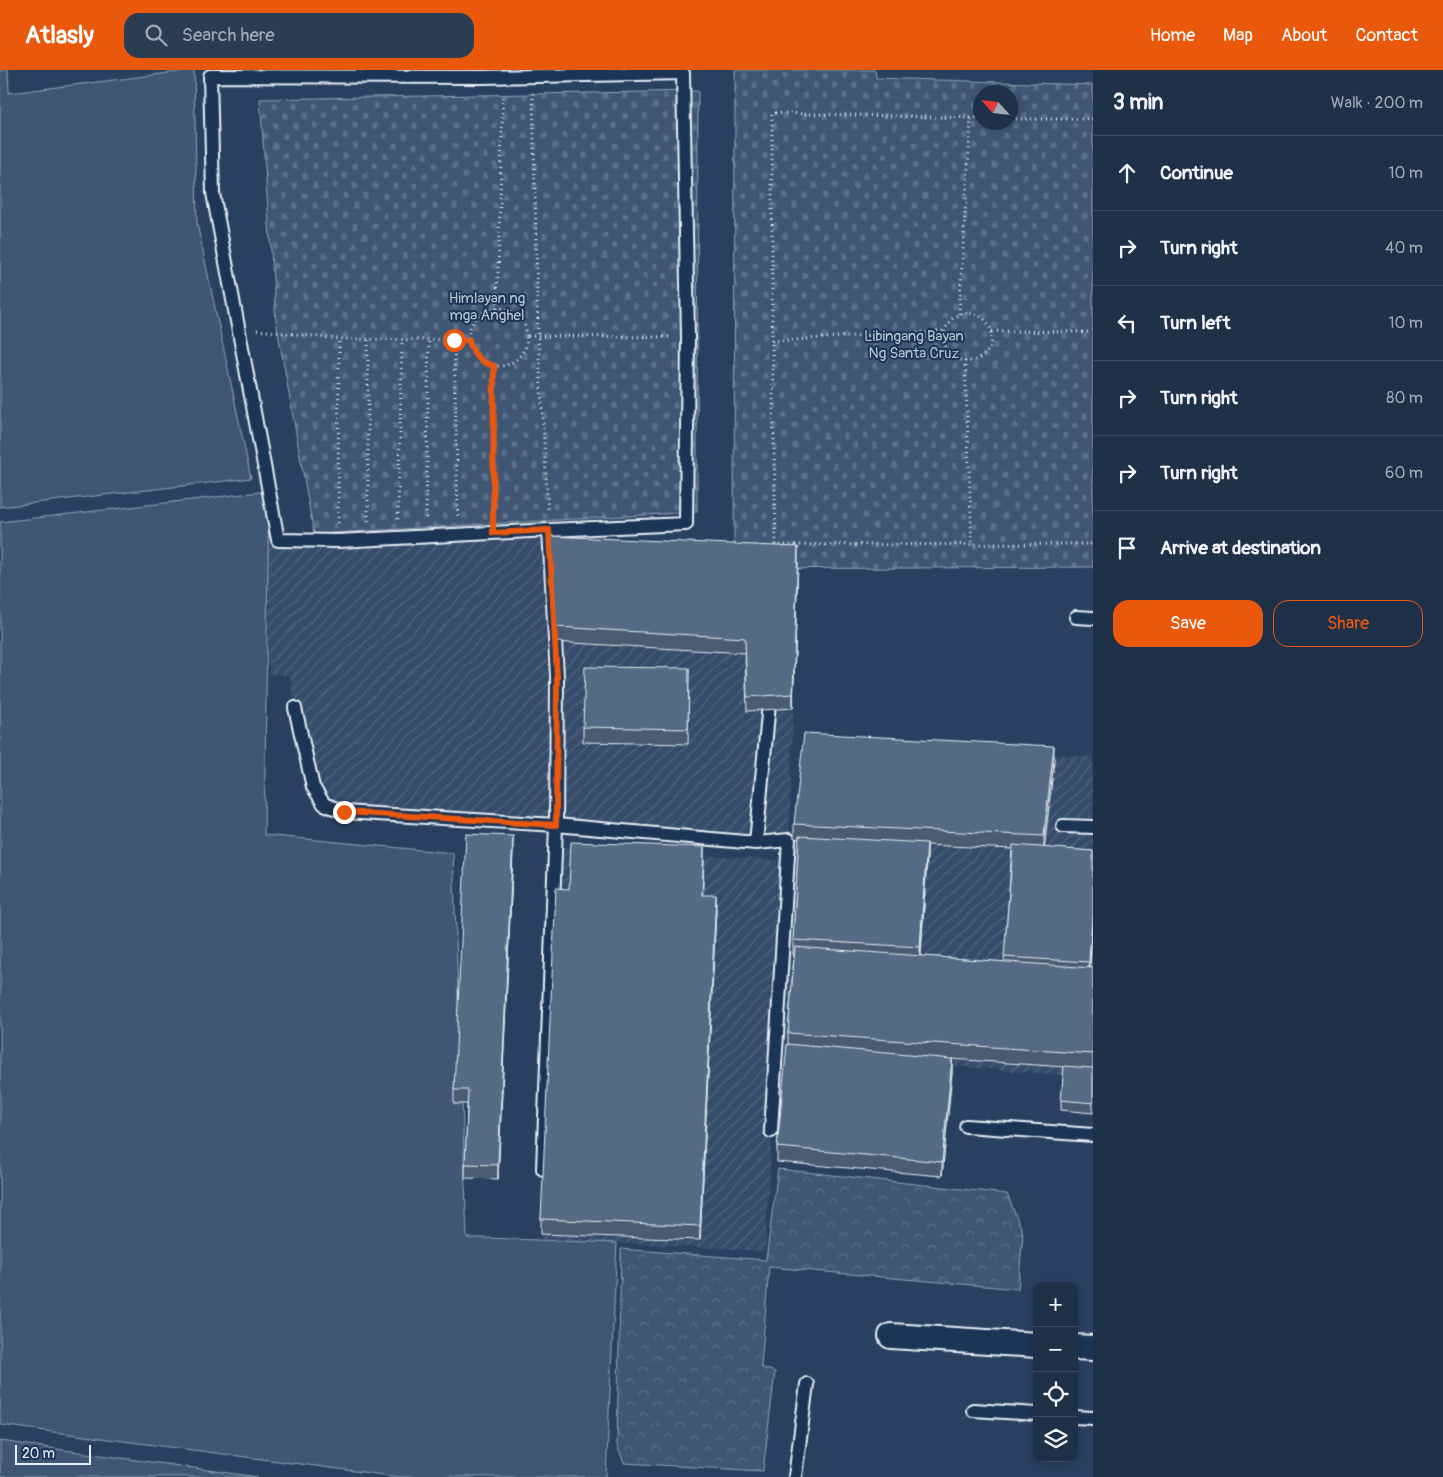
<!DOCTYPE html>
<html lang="en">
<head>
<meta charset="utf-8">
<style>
  body { margin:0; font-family:Pangolin,sans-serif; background:#2c3c53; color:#f1f3f6 }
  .controls { position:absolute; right:15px; bottom:15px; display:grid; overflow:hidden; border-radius:10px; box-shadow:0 2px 8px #0003 }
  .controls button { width:45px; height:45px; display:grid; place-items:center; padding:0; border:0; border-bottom:1px solid #3c4b61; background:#1f3049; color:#f1f3f6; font:25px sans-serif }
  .compass { position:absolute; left:973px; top:15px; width:45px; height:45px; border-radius:50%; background:#1f3049; box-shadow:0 2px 8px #0003; rotate:297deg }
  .scale { position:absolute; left:15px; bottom:12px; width:76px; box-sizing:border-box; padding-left:5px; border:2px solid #e8f1f8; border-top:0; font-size:14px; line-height:18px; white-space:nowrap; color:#e8f1f8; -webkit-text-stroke:4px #1d3557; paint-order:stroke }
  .stop { position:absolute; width:15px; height:15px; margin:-11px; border:4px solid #ea580c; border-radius:50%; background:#fff }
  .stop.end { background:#ea580c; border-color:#fff; box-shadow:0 1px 5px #0008 }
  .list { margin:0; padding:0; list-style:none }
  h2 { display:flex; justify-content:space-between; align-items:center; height:65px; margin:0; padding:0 20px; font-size:21px }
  h2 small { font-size:16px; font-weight:400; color:#a1a9b4 }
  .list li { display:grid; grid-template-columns:32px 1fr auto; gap:15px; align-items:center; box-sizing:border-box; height:75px; padding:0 20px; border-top:1px solid #3c4b61 }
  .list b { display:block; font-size:19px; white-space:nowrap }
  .list em { font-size:16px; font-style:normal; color:#a1a9b4 }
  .actions { display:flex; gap:10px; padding:15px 20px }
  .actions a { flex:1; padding:11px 0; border:1px solid #ea580c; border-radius:15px; text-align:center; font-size:18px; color:#ea580c }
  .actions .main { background:#ea580c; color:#fff }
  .icon { flex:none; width:28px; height:28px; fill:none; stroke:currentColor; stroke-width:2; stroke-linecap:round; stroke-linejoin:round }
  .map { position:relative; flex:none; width:1093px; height:1407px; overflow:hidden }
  header { display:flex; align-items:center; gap:30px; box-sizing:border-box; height:70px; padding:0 25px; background:#ea580c; color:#fff }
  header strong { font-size:24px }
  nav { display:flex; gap:28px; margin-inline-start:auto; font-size:18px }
  .search { width:350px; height:45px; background:#2c3c53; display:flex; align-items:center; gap:12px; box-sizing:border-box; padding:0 18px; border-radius:15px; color:#a1a9b4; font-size:19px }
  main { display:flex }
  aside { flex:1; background:#1f3049 }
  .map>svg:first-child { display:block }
</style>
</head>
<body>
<header>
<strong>Atlasly</strong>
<div class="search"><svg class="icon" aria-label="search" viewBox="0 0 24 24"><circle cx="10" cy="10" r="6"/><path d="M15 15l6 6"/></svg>Search here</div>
<nav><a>Home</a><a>Map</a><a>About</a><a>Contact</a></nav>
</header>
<main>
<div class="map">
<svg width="1093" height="1407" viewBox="0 0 1093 1407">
  <defs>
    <pattern id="industrial-furrows" width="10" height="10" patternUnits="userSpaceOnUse" patternTransform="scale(1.25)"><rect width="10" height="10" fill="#364d6b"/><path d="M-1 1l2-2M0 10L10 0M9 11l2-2" fill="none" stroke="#536781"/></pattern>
    <pattern id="forest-crowns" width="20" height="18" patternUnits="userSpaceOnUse" patternTransform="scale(1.25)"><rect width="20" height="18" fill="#415774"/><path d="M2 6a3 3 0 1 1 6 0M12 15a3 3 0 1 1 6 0" fill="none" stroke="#5c7089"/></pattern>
    <pattern id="cemetery-stones" width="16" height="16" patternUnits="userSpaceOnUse" patternTransform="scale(1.25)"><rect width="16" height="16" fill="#415774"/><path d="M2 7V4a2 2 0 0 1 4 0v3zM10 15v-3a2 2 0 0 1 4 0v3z" fill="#5c7089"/></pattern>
  </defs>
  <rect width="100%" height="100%" fill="#294061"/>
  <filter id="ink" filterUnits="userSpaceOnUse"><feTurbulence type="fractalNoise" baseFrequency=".02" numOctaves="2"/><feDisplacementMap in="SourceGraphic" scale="10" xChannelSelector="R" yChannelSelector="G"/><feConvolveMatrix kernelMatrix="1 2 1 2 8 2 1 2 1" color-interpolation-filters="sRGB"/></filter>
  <g filter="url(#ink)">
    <g fill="url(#industrial-furrows)">
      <polygon points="540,460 555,742 550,480 798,492 789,770 344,742 324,734 295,638 290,605 269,604 264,473"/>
      <polygon points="804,669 1093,687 1093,1008 785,981 793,775"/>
      <polygon points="555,776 788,791 765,1181 541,1169"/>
    </g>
    <g fill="#415774" stroke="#94a4b6">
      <polygon points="0,0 8,0 9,23 194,0 197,153 251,408 0,437"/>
      <polygon points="269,421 264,765 453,783 467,1168 485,1168 617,1173 606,1407 400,1407 0,1355 0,452"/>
      <polygon points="0,1371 258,1407 0,1407"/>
    </g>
    <polygon fill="url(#forest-crowns)" stroke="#94a4b6" points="778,1099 1007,1124 1023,1163 1018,1219 769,1197 761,1297 775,1302 763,1401 624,1393 617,1375 621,1179 766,1190"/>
    <g fill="url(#cemetery-stones)" stroke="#94a4b6" fill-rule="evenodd">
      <path d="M735,0H875L876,8L1093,15V497L734,499ZM981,22H1011V52H981Z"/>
      <polygon points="698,21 697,442 314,464 276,251 260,29"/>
    </g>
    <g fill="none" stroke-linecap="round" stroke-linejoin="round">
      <g stroke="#e8f1f8" stroke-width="16">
        <g id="service">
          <polygon points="683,3 688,267 686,454 549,460 338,471 278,470 213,123 210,6 484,7"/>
          <polyline points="1076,547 1093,548"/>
          <polyline points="295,638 313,717 324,734 344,742 556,755 756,773 789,770 771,1061"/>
          <polyline points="1063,756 1093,757"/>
          <polyline points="756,773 770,623"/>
          <polyline points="966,1056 1093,1065"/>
          <polyline points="543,1099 556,755 557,607 549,460"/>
          <polyline points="973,1340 1037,1344"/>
          <polyline points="1074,1347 1093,1348"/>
          <polyline points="795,1407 807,1314"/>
        </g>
      </g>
      <g stroke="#e8f1f8" stroke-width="28">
        <g id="minor">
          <polyline points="891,1266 1037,1275"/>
          <polyline points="1074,1277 1093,1278"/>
        </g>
      </g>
      <g stroke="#e8f1f8" stroke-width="3" stroke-dasharray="1 4" stroke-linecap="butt">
        <polyline points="533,23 538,266 548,441"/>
        <polyline points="981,48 772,43 772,271 776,475 1093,474"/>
        <polyline points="1011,49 1093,49"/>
        <circle cx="498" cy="267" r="29"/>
        <polyline points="497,238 503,25"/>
        <circle cx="968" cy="267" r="24"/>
        <polyline points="959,244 971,48"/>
        <polyline points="257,260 339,269 469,270"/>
        <polyline points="992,261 1093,262"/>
        <polyline points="528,266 670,267"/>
        <polyline points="454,270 458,447"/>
        <polyline points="772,271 944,261"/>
        <polyline points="965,291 972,474"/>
        <polyline points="493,445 493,296"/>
        <polyline points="426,448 429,270"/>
        <polyline points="398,449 402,269"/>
        <polyline points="368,451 368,269"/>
        <polyline points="338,453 339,269"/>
      </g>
      <use href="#service" stroke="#1d3557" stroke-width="12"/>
      <use href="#minor" stroke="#1d3557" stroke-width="24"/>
    </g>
    <g fill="#495b71" stroke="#e8f1f8" fill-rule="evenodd">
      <polygon points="550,466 798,492 793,638 747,641 745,583 555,572 550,480"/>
      <polygon points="689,598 688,674 583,672 583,657"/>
      <path d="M1054,691L1044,778L1093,781V862H1092L1090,898H1093V1043L1061,1040V1030L1064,997L952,989V1003L942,1106L777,1092V1077L788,974V963L794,885H793V870L799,769L794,768V754ZM927,775L1012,779L1004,892L921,886L927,787Z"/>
      <polygon points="513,781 498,1109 465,1108 467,1034 454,1034 454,1020"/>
      <polygon points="704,791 702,825 716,839 700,1170 541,1164 541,1149 569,819"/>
    </g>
    <g fill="#3c4a5c" stroke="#e8f1f8">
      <polygon points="798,477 798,492 793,638 793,624"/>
      <polygon points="1054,676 1054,691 1044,781 1044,766"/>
      <polygon points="513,766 513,781 498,1109 498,1095"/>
      <polygon points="927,773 927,787 920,892 920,877"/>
      <polygon points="704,777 704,791 702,839 702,825"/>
      <polygon points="716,825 716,839 700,1170 700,1156"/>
      <polygon points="1092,848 1092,862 1089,907 1089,892"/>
      <polygon points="952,989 952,1003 942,1106 942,1092"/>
    </g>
    <g fill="#556a83" stroke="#e8f1f8">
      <polygon points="550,466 798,477 793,624 747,627 745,568 555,557"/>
      <polygon points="585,597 689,598 688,659 583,657"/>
      <polygon points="804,663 1054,676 1044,766 794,754"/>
      <polygon points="466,764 513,766 498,1095 465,1094 468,1020 454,1020"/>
      <polygon points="799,766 927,773 920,877 793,870"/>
      <polygon points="571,772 704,777 702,825 716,825 700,1156 541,1149 556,818 569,819"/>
      <polygon points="1013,775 1093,781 1093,848 1092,848 1089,892 1004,887"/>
      <polygon points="795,877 1093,898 1093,984 788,963"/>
      <polygon points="787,974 952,989 942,1092 777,1077"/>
      <polygon points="1064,996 1093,998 1093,1033 1061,1030"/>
    </g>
  </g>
  <g fill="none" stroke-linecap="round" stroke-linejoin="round" filter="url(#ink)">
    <path stroke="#ea580c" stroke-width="6" d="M344,742L556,755L557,607L549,460L493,463L494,296C479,292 473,285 469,270H454"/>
  </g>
  <g text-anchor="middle" stroke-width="4" stroke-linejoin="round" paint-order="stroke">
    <g font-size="15" fill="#b6c3d0" stroke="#1d3557">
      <text x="487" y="233">Himlayan ng<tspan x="487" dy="17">mga Anghel</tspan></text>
      <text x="914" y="271">Libingang Bayan<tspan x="914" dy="17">Ng Santa Cruz</tspan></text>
    </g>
  </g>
</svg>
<div class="controls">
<button>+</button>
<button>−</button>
<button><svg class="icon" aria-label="locate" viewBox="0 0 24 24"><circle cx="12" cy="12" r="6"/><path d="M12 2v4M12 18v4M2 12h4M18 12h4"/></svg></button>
<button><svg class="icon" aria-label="layers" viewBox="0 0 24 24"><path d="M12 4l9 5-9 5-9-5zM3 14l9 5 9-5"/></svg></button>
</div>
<svg class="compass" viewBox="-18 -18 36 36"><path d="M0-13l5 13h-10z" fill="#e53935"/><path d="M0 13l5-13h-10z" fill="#a1a9b4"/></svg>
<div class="scale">20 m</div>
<div class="stop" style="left:454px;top:270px"></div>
<div class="stop end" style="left:344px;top:742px"></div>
</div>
<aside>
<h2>3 min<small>Walk · 200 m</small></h2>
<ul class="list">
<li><svg class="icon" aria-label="ahead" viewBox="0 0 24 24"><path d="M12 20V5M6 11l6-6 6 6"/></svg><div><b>Continue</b></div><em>10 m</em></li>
<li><svg class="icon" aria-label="right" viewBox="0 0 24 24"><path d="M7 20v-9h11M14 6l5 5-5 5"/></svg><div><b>Turn right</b></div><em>40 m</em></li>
<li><svg class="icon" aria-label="left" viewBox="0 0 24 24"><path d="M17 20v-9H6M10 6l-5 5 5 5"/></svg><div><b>Turn left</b></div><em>10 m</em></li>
<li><svg class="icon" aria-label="right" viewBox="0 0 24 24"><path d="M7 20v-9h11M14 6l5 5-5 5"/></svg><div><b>Turn right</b></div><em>80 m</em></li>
<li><svg class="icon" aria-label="right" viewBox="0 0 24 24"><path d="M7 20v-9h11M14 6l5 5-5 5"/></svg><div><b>Turn right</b></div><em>60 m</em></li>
<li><svg class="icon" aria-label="arrive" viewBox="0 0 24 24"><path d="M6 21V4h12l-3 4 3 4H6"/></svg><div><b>Arrive at destination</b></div></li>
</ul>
<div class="actions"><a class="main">Save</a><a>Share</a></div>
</aside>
</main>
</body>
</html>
